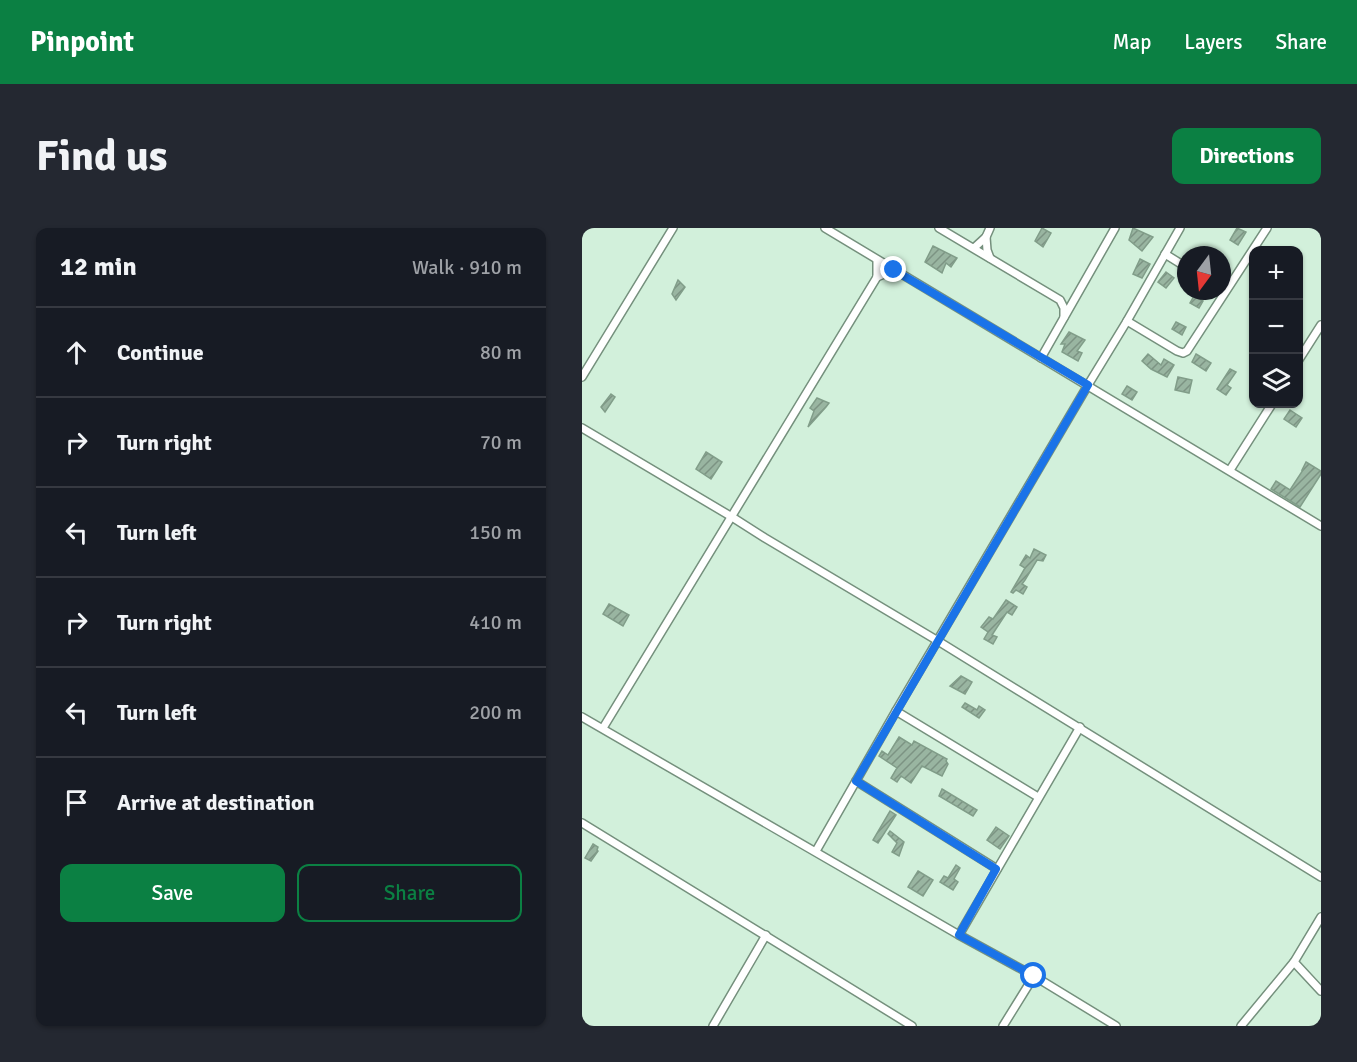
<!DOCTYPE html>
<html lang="en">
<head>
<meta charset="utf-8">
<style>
  body { margin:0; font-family:Signika,sans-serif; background:#242831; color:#f1f3f6 }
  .controls { position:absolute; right:18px; top:18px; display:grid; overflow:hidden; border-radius:12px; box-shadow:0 2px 4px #0004 }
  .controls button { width:54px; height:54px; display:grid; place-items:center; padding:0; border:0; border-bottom:2px solid #363941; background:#171b24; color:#f1f3f6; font:30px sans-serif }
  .compass { position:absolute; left:595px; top:18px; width:54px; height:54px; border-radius:50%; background:#171b24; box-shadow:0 2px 4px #0004; rotate:195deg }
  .stop { position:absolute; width:18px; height:18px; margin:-14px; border:4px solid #1a73e8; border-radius:50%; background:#fff }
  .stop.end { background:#1a73e8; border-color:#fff; box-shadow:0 2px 6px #0008 }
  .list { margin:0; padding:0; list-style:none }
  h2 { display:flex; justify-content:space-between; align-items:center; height:78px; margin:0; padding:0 24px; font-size:26px }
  h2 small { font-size:20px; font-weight:400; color:#9ea1a6 }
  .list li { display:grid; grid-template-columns:39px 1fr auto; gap:18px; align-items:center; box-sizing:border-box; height:90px; padding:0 24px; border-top:2px solid #363941 }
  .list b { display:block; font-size:22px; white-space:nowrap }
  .list em { font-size:20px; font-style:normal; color:#9ea1a6 }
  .actions { display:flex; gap:12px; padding:18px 24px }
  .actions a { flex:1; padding:14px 0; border:2px solid #0b8043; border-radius:12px; text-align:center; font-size:21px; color:#0b8043 }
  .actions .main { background:#0b8043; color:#fff }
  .icon { flex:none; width:33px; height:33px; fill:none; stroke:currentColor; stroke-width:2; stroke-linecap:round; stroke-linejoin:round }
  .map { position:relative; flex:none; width:739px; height:798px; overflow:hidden; border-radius:12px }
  header { display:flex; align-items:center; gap:36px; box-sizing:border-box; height:84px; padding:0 30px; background:#0b8043; color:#fff }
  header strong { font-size:28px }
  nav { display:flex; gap:33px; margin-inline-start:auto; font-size:21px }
  .intro { display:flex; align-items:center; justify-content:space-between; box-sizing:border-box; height:144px; padding:0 36px }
  h1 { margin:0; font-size:42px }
  .button { padding:15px 27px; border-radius:12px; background:#0b8043; color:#fff; font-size:21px; font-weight:700 }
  main { display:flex; gap:36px; padding:0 36px }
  aside { flex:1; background:#171b24; border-radius:12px; box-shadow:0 2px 4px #0004 }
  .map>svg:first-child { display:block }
</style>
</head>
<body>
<header>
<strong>Pinpoint</strong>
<nav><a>Map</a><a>Layers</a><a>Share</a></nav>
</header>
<div class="intro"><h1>Find us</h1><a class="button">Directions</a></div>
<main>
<aside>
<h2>12 min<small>Walk · 910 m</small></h2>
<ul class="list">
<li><svg class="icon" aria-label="ahead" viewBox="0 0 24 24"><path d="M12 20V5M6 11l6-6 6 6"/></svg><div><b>Continue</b></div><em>80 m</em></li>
<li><svg class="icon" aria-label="right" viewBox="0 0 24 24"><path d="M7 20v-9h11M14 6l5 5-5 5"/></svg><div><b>Turn right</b></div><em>70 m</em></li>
<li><svg class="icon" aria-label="left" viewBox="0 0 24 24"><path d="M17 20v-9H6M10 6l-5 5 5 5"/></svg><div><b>Turn left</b></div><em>150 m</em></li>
<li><svg class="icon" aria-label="right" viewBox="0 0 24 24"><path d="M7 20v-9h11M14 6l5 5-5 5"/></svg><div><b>Turn right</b></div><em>410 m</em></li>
<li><svg class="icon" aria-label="left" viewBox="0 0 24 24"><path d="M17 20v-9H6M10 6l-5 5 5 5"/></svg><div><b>Turn left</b></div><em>200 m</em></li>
<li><svg class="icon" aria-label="arrive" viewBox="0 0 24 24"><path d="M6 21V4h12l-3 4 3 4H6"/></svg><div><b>Arrive at destination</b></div></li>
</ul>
<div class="actions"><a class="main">Save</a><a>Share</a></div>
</aside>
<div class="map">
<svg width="739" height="798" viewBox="0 0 739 798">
  <defs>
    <pattern id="building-hatch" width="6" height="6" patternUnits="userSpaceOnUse" patternTransform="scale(1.5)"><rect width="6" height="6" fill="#99b5a1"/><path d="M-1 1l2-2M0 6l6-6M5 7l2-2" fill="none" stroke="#7c9383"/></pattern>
  </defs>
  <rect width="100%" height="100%" fill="#d2f0db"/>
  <g fill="url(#building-hatch)" stroke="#819d89" stroke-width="1.5">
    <polygon points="460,0 469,5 461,19 453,13"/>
    <polygon points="551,0 571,9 560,23 547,12"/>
    <polygon points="655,0 664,4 656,17 648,12"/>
    <polygon points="351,18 375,30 369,39 364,35 360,45 343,34"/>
    <polygon points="558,31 568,36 560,50 551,46"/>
    <polygon points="584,44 592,50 584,60 576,54"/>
    <polygon points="96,52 103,59 94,72 90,66"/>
    <polygon points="612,68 621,73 617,80 608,75"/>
    <polygon points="594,94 604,99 600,107 590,101"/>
    <polygon points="487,104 503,112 495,123 500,125 496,133 480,124 483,116 479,116"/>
    <polygon points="566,126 579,137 582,131 592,137 585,149 569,141 560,133"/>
    <polygon points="614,126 629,135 624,143 610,134"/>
    <polygon points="648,141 654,144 645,157 649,160 644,167 635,161"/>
    <polygon points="596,149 610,152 607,165 593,162"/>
    <polygon points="545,158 555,164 550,172 540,166"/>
    <polygon points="29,166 33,169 23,184 19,179"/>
    <polygon points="235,170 247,175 244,179 226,199 232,183 228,180"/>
    <polygon points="708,182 720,190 714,199 702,191"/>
    <polygon points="124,224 140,234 129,251 114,241"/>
    <polygon points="724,234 739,243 739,246 718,279 689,261 694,253 708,262 721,242 720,242"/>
    <polygon points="452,321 464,327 461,333 455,332 443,352 440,356 445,359 441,366 434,362 431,365 429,364 443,340 438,337 444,327 448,330"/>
    <polygon points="424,372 435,379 430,387 425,384 410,407 415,409 411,416 402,411 406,404 399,399 407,389 411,391"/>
    <polygon points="27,376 47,387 41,398 21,386"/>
    <polygon points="379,448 390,454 383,466 368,458"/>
    <polygon points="383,475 395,482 397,478 403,482 397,490 380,479"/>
    <polygon points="317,509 330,517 332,513 365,531 364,533 366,536 360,548 340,538 329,555 319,548 315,554 309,550 315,540 297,528 300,523 306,527"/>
    <polygon points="360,561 395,582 391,588 357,568"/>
    <polygon points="308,583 314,587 296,615 291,612"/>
    <polygon points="414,599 427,608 418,621 405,612"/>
    <polygon points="308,603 322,614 317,628 310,624 315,615 306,606"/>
    <polygon points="11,616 16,619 15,622 16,623 9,633 3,630"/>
    <polygon points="374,637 378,640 372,651 376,654 371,662 358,654 362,648 366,650"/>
    <polygon points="336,643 351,652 341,668 326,659"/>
  </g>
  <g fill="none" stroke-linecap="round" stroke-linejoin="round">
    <g stroke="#75907d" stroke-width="10">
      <g id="street">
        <polyline points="243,0 739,298"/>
        <polyline points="357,0 478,72 482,80 482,89"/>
        <polyline points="404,9 405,22 408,30"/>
        <polyline points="392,20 404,9 408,0"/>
        <polyline points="583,26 604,39"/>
        <polyline points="295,49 312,42"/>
        <polyline points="545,93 595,123 601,125 605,123 685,0"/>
        <polyline points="459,130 533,0"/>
        <polyline points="716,133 739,97"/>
        <polyline points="0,149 91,0"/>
        <polyline points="0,200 150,289 183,310 356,413 739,649"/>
        <polyline points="648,242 690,176"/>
        <polyline points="314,483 456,569"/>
        <polyline points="0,489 377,707 452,748 534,798"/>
        <polyline points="21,500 295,49 295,32"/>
        <polyline points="274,553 415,641"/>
        <polyline points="0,595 330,798"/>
        <polyline points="234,623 314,483 506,157 545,93 598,0"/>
        <polyline points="377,707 498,499"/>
        <polyline points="712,734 739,763"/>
        <polyline points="131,798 184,707"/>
        <polyline points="421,798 452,748"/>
        <polyline points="659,798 712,734 739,689"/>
      </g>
    </g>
    <use href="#street" stroke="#fff" stroke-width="7"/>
  </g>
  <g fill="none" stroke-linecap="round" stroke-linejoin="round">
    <polyline stroke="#1a73e8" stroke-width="8" points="312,42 506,157 274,553 414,641 377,707 452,748"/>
  </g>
</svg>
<div class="controls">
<button>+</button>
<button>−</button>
<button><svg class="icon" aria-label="layers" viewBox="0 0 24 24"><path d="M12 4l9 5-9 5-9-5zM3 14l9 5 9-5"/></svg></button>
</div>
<svg class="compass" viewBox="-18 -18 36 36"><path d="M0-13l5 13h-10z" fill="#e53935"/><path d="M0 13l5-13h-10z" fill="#9ea1a6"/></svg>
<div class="stop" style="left:452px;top:748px"></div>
<div class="stop end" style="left:312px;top:42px"></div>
</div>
</main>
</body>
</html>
